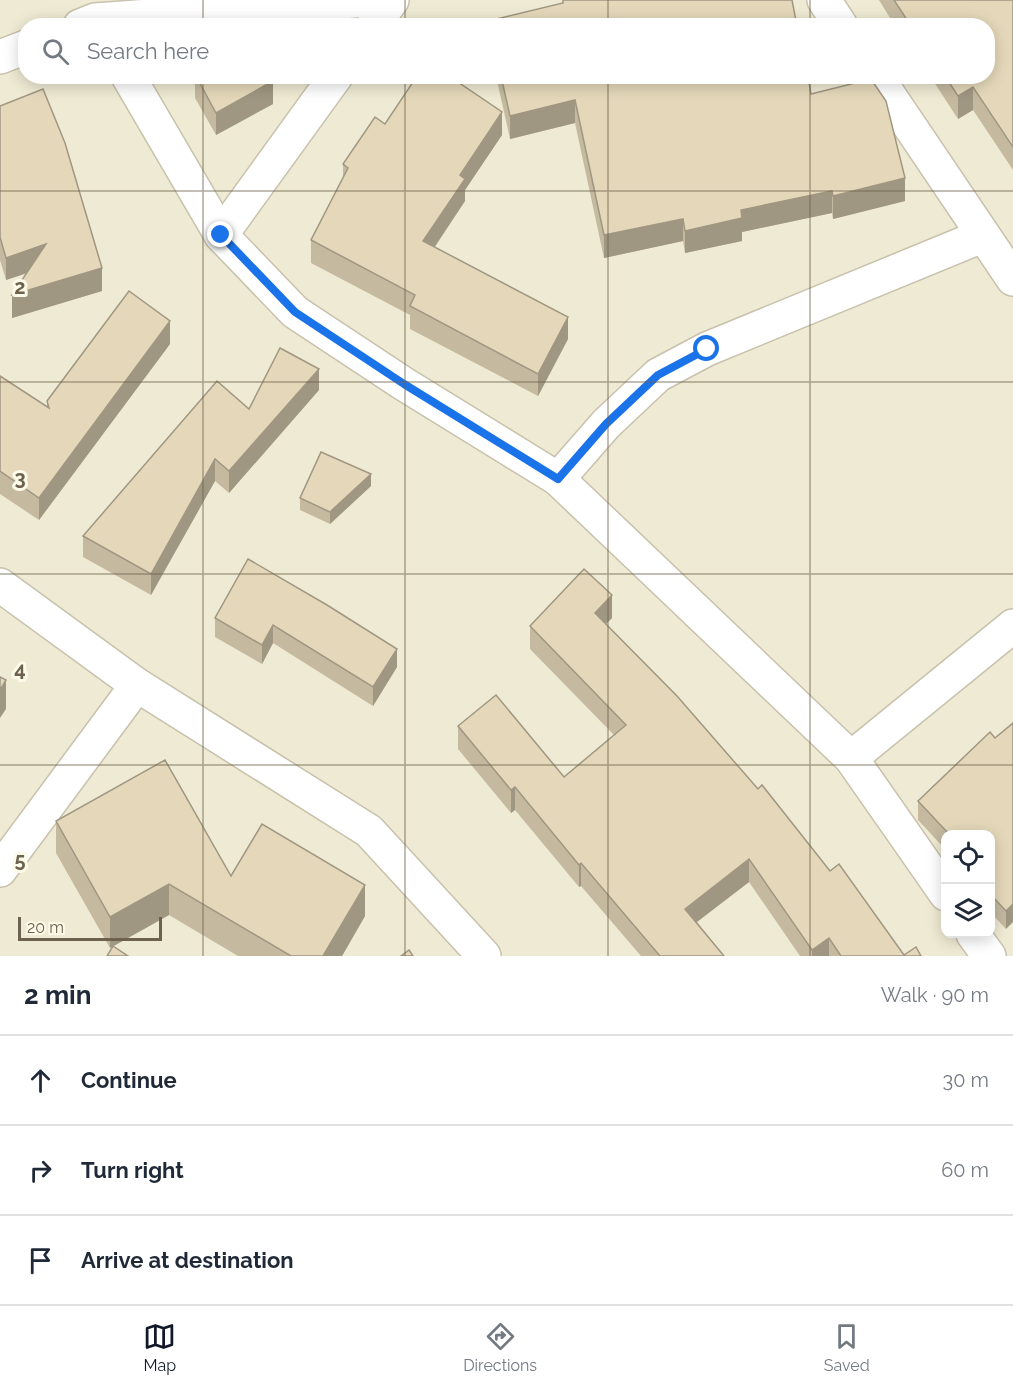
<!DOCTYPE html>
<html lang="en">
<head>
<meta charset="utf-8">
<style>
  body { margin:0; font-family:Raleway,sans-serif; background:#f2f2f3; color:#1f2937 }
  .controls { position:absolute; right:18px; bottom:18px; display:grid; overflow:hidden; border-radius:12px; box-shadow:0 3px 15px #0003 }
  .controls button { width:54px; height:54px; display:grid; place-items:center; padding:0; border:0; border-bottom:2px solid #e0e1e3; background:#fff; color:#1f2937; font:30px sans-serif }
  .scale { position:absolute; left:18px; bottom:15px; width:144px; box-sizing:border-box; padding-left:6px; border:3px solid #6d624d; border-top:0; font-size:16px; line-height:21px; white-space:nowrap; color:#6d624d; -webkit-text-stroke:4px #fcfae9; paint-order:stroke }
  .stop { position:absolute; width:18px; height:18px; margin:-14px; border:4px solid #1a73e8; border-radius:50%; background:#fff }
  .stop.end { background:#1a73e8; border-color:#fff; box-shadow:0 2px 6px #0008 }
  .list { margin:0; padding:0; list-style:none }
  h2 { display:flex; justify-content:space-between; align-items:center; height:78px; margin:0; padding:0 24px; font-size:26px }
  h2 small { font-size:20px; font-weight:400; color:#747a83 }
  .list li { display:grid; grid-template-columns:39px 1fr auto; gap:18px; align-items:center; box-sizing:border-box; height:90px; padding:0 24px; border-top:2px solid #e0e1e3 }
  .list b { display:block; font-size:22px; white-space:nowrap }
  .list em { font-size:20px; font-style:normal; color:#747a83 }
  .icon { flex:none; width:33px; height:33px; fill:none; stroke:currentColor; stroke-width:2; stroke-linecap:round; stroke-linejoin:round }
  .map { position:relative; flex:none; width:1013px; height:956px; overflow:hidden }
  .search { position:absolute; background:#fff; box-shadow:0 3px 15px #0003; left:18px; right:18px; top:18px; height:66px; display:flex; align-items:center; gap:15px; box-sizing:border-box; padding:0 21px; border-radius:24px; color:#747a83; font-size:22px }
  .sheet { height:348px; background:#fff }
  nav { display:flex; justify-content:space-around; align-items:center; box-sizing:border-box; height:84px; border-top:2px solid #e0e1e3; background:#fff; font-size:16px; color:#747a83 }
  nav a { display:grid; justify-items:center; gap:3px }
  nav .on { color:#111827 }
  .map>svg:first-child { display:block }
</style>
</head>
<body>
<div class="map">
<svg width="1013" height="956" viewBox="0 0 1013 956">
  <rect width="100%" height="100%" fill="#f9f7e4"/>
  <path fill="#efead3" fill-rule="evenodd" d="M0,0H1013V956H0ZM26,26H988V76H26ZM946,834H990V934H946Z"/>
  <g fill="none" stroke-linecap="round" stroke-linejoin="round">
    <g stroke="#c8c1ac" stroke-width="36">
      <g id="minor">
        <polyline points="824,0 841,26"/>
        <polyline points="80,26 95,20 368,0"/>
        <polyline points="373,26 392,0"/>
        <polyline points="0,57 26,47"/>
        <polyline points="128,76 221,235 295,312 404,384 558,479 851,758 946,894"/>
        <polyline points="876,76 1013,279"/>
        <polyline points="221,235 336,76"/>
        <polyline points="558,479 606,424 658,375 707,349 982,236"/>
        <polyline points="0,585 137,685 369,831 484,956"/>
        <polyline points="851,758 1013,626"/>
        <polyline points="0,870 137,685"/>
        <polyline points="973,934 989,956"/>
      </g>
    </g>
    <use href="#minor" stroke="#fff" stroke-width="33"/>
  </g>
  <g fill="#c5baa0">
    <polygon points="879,0 1013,0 1013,170 973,110 958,119 930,76 987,76 987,26 895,26"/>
    <polygon points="195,76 270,76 273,104 216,135 195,98"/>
    <polygon points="496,76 808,76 811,94 905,201 833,219 832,213 742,232 742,241 685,253 683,241 604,258 575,123 510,139"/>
    <polygon points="0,106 102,291 12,318 26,273 6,280 0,260"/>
    <polygon points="385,124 502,135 465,190 465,201 435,247 568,339 538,396 410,329 410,315 311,263 311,240 343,177 343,164"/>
    <polygon points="170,344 39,520 0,494 0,376 47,407 47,401"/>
    <polygon points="319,390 229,493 215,481 151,595 83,557 83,536 249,409"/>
    <polygon points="371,486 330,524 300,510 300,498"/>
    <polygon points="248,559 397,667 373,706 273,643 262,664 215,637 215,618"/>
    <polygon points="612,618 606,624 830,871 904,955 921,956 800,956 749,882 697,922 724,956 641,956 581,886 579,887 515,810 511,813 458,749 458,726 564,777 614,735 530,649 530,626"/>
    <polygon points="1013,723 1006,929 990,912 990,834 945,834 945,849 918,820 918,801"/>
    <polygon points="56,821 231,876 365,916 342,956 238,956 169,915 110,948 56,853"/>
  </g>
  <g fill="#a09782">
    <polygon points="273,81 273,104 216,135 216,113"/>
    <polygon points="973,87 973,110 958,119 958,96"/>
    <polygon points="575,100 575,123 510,139 510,116"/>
    <polygon points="502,112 502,135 465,190 465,201 423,264 423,241 460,175"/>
    <polygon points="905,178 905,201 833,219 833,196"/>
    <polygon points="832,191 832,213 742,232 742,241 685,253 685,231 741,210"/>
    <polygon points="683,219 683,241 604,258 604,235"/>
    <polygon points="46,244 46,267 6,280 6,258"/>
    <polygon points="102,268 102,291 12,318 12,295"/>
    <polygon points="568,317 568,339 538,396 538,374"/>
    <polygon points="170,321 170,344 39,520 39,498"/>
    <polygon points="319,369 319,390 229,493 229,471"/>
    <polygon points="215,459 215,481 151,595 151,574"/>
    <polygon points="371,474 371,486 330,524 330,512"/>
    <polygon points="612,595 612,618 595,635 595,613"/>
    <polygon points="273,625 273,643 262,664 262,645"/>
    <polygon points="397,649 397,667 373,706 373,687"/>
    <polygon points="6,680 6,709 0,718 0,690"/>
    <polygon points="515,787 515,810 511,813 511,790"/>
    <polygon points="749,859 749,882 685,931 685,909"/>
    <polygon points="581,863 581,886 579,887 579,865"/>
    <polygon points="169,884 169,915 110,948 110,917"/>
    <polygon points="365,885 365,916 342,956 323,956"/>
    <polygon points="1013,904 1013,922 1006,929 1006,911"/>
    <polygon points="829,938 829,956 812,956 812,950"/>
  </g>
  <g fill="#e5d8ba" stroke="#a09782" stroke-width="1.5">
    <polygon points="563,0 792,0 797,26 489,26 488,21 563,3"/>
    <polygon points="894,0 1013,0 1013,147 973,87 958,96 945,76 987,76 987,26 911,26"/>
    <polygon points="196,76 270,76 273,81 216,113"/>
    <polygon points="417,76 449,76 502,112 460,175 465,179 423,241 568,317 538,374 410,306 415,295 311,240 348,168 343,164 375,117 385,124"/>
    <polygon points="501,76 808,76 811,94 871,79 886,101 905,178 833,196 832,191 741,210 742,218 685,231 683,219 604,235 575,100 510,116"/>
    <polygon points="43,89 65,143 102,268 12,295 46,244 6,258 0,237 0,106"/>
    <polygon points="129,291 170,321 39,498 0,471 0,376 49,408 47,401"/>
    <polygon points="280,348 319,369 229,471 215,459 151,574 83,536 217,381 249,409"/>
    <polygon points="321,452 371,474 330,512 300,498"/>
    <polygon points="248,559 327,605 397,649 373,687 273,625 262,645 215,618"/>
    <polygon points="584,569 612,595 595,613 677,696 758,789 762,785 830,871 839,864 904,955 916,947 921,956 841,956 829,938 812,950 749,859 685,909 724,956 660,956 581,863 579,865 515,787 511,790 458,726 496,695 564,777 626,725 530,626"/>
    <polygon points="0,677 6,680 0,690"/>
    <polygon points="1013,723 1013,904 1006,911 990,894 990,834 949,834 918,801 990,732 995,738"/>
    <polygon points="165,760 231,876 262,824 365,885 323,956 291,956 169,884 110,917 56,821"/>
    <polygon points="113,946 128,956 107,956"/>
    <polygon points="409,950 413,956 401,956"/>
  </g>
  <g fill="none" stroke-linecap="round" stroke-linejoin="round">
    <polyline stroke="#1a73e8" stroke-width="8" points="221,235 295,312 404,384 558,479 606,424 658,375 707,349"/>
  </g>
  <path fill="none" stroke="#6d624d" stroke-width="1.5" stroke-opacity="0.55" d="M203,0V26M405,0V26M608,0V26M810,0V26M203,76V956M405,76V956M608,76V956M810,76V956M0,191H1013M0,382H1013M0,574H1013M0,765H1013"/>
  <g font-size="20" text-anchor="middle" font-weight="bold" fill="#6d624d" stroke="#fcfae9" stroke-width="6" stroke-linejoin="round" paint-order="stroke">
    <text x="20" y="294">2</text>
    <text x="20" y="485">3</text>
    <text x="20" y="676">4</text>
    <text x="20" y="867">5</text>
  </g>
</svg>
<div class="controls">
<button><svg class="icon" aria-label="locate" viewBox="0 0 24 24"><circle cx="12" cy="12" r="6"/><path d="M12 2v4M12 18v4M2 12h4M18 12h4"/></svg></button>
<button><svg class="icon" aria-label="layers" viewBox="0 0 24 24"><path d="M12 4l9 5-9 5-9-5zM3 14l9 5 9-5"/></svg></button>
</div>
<div class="scale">20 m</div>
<div class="stop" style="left:707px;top:349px"></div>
<div class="stop end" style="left:221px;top:235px"></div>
<div class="search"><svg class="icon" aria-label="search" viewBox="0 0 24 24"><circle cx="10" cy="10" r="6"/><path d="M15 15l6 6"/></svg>Search here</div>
</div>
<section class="sheet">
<h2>2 min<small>Walk · 90 m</small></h2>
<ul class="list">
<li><svg class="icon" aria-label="ahead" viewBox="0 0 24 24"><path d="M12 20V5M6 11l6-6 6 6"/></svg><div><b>Continue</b></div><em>30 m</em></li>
<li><svg class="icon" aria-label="right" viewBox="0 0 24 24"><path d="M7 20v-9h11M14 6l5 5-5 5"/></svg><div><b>Turn right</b></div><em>60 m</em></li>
<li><svg class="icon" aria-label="arrive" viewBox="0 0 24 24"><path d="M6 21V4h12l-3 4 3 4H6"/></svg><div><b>Arrive at destination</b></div></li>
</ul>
</section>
<nav>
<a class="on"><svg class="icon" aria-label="map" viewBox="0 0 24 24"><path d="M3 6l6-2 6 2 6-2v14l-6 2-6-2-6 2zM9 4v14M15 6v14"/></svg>Map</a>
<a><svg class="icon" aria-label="directions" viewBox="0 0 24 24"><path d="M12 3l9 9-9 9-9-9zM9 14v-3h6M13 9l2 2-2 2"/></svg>Directions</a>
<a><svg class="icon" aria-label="saved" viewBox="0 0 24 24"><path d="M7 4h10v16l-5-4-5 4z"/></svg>Saved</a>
</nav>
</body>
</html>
